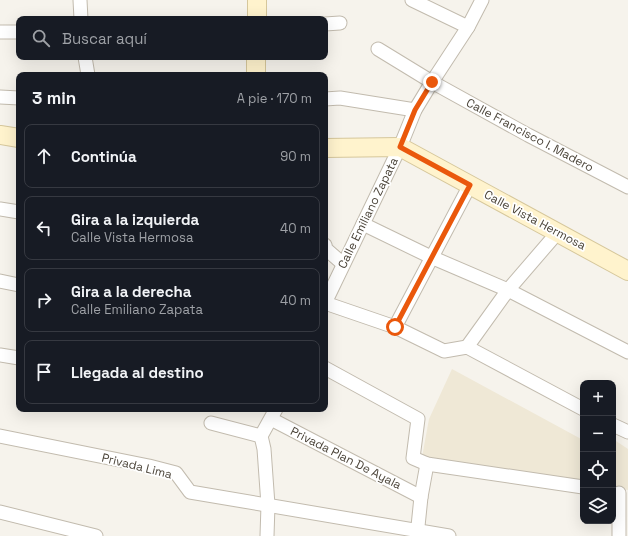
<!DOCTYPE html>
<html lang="es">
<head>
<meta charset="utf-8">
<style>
  body { margin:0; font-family:"Space Grotesk",sans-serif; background:#242831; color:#f1f3f6 }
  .controls { position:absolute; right:12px; bottom:12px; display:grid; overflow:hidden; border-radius:8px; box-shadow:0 4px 16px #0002 }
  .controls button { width:36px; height:36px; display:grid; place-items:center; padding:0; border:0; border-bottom:1px solid #363941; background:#171b24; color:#f1f3f6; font:20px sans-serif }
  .stop { position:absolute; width:12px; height:12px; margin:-9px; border:3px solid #ea580c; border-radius:50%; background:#fff }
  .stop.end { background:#ea580c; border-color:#fff; box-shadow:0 1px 4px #0008 }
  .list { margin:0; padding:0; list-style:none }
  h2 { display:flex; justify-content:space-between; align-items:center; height:52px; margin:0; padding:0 16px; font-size:17px }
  h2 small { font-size:13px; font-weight:400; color:#9ea1a6 }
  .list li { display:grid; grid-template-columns:26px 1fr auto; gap:12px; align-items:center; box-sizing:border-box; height:64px; margin:0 8px 8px; padding:0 8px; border:1px solid #363941; border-radius:8px }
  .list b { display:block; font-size:15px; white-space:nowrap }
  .list p { margin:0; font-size:13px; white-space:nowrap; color:#9ea1a6 }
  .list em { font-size:13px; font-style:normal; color:#9ea1a6 }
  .icon { flex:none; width:22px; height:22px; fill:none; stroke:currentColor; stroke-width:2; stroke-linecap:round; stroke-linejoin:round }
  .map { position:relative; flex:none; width:628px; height:536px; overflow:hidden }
  .search { position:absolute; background:#171b24; box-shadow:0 4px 16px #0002; left:16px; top:16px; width:312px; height:44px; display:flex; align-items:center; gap:10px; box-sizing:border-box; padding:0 14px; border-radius:8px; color:#9ea1a6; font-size:15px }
  .panel { position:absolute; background:#171b24; box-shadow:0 4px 16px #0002; left:16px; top:72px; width:312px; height:340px; border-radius:8px }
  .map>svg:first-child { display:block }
</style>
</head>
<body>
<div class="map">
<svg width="628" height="536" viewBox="0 0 628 536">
  <rect width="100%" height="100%" fill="#f6f3ec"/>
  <g fill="#efe8d6">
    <polygon points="452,369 583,440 583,482 422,457 429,419"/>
    <polygon points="613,439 628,449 628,490 613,487"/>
  </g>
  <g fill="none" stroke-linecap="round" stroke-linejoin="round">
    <g stroke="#c2bbae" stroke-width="15">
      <g id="street">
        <polyline points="80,0 81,19"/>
        <polyline points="412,0 468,27"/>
        <polyline points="325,24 340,23"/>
        <polyline points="0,32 19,32"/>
        <polyline points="378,49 432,82 528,135 628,187"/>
        <polyline points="85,57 88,75"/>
        <polyline points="0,97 19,98"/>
        <polyline points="325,99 340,98 415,110"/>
        <polyline points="0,209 19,212"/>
        <polyline points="363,224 431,257 508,290 628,352"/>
        <polyline points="325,245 326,249 343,264"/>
        <polyline points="0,281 19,285"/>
        <polyline points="325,303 400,147 415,110 432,82 468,27 482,0"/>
        <polyline points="325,303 395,327 444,351 467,347 583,409"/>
        <polyline points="395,327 470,185"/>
        <polyline points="467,347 508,290 558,232"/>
        <polyline points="0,355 19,358"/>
        <polyline points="325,368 418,419 413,458 427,464 583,487"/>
        <polyline points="271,419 421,497"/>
        <polyline points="211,423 261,436"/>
        <polyline points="613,425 628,432"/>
        <polyline points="0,436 149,466 176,473 190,492 449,536"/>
        <polyline points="0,512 96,536"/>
        <polyline points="267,536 268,505 264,449 261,436 276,409"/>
        <polyline points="417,536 421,497 427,464"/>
        <polyline points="619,536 619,493"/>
      </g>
    </g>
    <g stroke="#d6c79b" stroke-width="20">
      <g id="secondary">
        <polyline points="257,0 257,19"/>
        <polyline points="256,75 256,57"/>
        <polyline points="0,135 19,138"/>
        <polyline points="325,148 400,147 628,271"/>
      </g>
    </g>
    <use href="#street" stroke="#fff" stroke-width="13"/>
    <use href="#secondary" stroke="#fff3cd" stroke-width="18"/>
  </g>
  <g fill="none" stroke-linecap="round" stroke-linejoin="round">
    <polyline stroke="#ea580c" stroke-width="5" points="395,327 470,185 400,147 415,110 432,82"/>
  </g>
  <g text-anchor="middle" stroke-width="3.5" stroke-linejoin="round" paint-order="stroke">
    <g font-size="12" fill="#4b4439" stroke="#fff">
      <text transform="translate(530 135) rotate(28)" y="4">Calle Francisco I. Madero</text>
      <text transform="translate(368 213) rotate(-64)" y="4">Calle Emiliano Zapata</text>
      <text transform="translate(535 220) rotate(28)" y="4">Calle Vista Hermosa</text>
      <text transform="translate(346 458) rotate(27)" y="4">Privada Plan De Ayala</text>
      <text transform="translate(137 466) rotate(14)" y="4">Privada Lima</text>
    </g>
  </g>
</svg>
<div class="controls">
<button>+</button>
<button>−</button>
<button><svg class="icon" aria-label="locate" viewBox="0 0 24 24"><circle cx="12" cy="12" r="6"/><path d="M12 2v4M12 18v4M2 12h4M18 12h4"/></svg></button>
<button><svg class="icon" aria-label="layers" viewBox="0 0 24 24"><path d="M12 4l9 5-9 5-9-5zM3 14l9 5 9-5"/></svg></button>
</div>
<div class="stop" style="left:395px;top:327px"></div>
<div class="stop end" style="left:432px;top:82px"></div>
<div class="search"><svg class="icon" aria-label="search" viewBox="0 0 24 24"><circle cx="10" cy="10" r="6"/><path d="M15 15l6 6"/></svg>Buscar aquí</div>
<section class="panel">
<h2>3 min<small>A pie · 170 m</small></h2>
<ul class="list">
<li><svg class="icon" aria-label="ahead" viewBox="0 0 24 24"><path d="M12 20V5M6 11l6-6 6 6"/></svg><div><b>Continúa</b></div><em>90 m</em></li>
<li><svg class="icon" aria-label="left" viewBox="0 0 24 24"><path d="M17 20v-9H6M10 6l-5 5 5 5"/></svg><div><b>Gira a la izquierda</b><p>Calle Vista Hermosa</p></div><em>40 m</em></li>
<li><svg class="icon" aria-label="right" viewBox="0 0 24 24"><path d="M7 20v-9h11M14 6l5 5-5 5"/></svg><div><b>Gira a la derecha</b><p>Calle Emiliano Zapata</p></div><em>40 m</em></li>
<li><svg class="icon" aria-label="arrive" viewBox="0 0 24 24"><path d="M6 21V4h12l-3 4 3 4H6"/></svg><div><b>Llegada al destino</b></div></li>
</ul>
</section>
</div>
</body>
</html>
